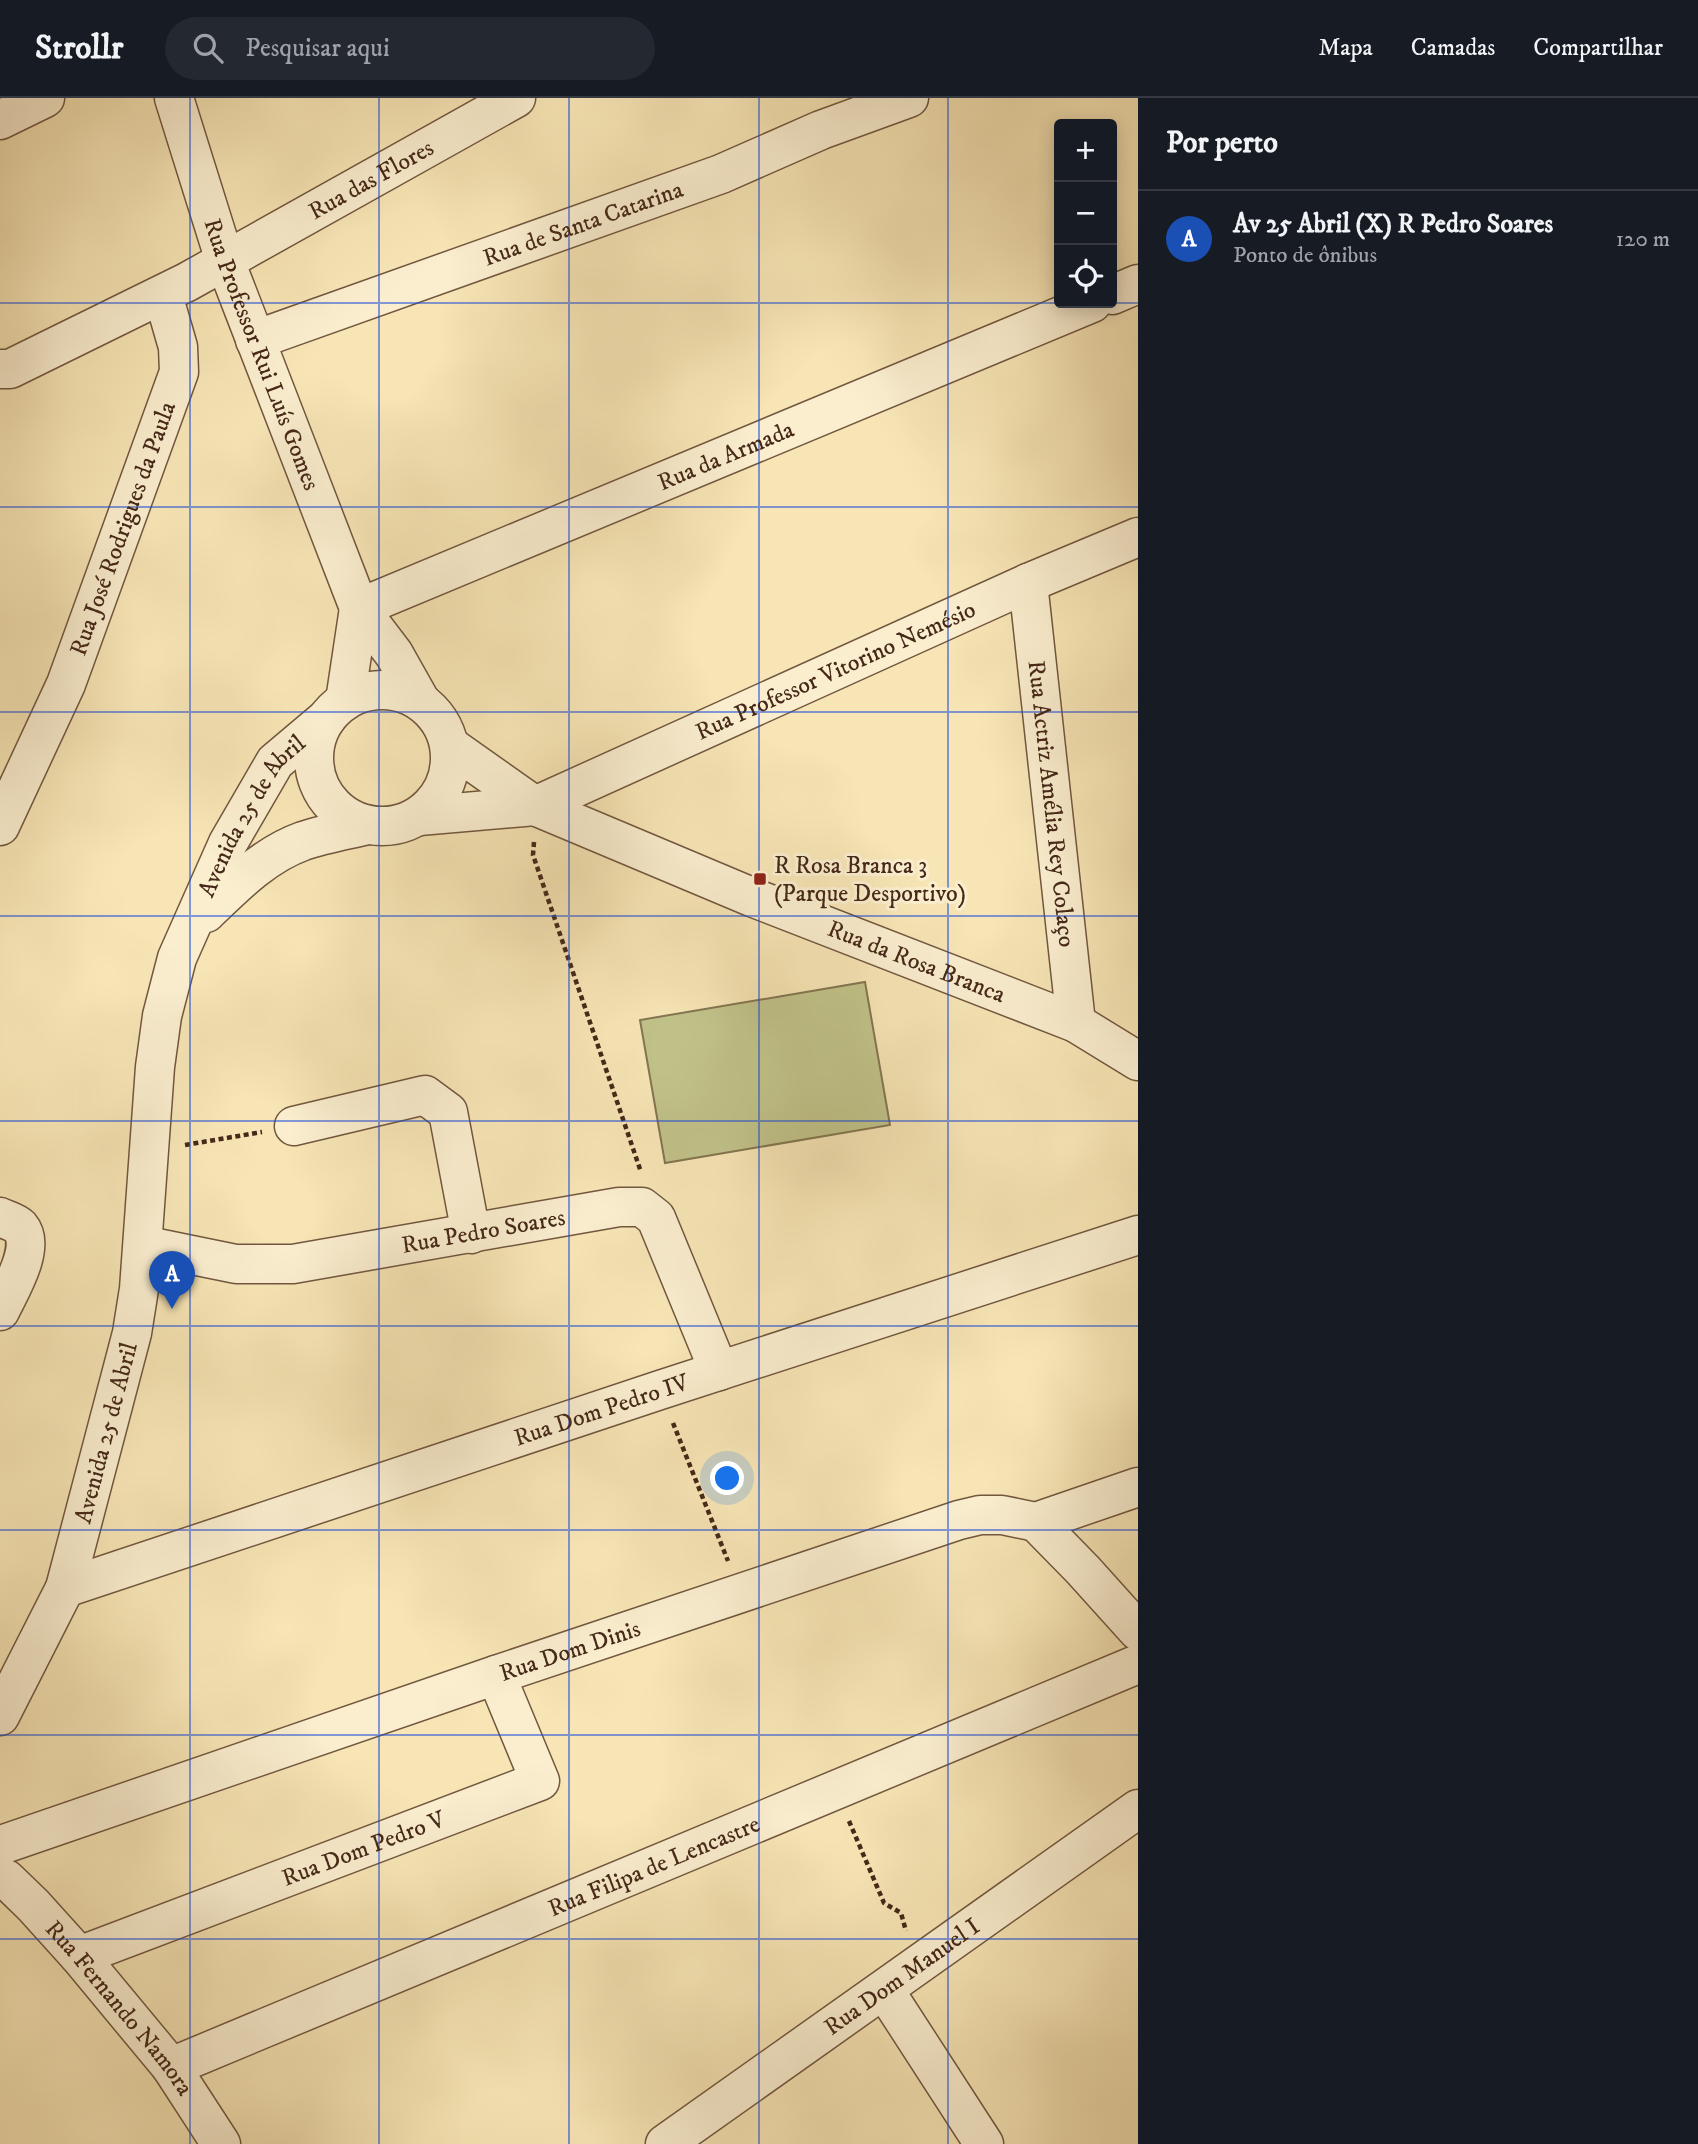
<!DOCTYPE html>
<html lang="pt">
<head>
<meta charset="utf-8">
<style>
  body { margin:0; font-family:"IM FELL DW Pica",serif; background:#242831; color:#f1f3f6 }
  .controls { position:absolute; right:21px; top:21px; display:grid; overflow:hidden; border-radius:7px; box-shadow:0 4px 18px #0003 }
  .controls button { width:63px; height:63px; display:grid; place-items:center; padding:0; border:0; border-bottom:2px solid #363941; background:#171b24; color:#f1f3f6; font:35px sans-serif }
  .you { position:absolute; left:728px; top:1381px; width:24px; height:24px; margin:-18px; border:5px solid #fff; border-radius:50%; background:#1a73e8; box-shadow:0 0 0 10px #1a73e833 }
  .badge { display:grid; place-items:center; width:46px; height:46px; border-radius:50%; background:#ea580c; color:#fff; font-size:23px; font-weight:700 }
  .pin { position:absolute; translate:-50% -58px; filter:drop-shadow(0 2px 4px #0008) }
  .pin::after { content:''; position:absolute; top:37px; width:24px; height:21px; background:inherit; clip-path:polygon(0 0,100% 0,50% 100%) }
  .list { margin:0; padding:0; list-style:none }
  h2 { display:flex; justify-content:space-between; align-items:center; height:91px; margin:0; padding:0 28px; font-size:30px }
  h2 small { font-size:23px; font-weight:400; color:#9ea1a6 }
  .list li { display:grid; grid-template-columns:46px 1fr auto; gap:21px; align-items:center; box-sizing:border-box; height:98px; padding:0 28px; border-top:2px solid #363941 }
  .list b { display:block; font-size:26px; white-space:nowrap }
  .list p { margin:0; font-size:23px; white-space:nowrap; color:#9ea1a6 }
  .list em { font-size:23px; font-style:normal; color:#9ea1a6 }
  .icon { flex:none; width:38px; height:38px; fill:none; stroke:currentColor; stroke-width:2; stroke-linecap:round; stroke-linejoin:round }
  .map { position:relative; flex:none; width:1138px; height:2046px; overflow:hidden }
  header { display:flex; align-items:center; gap:42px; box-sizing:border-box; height:98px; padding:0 35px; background:#171b24; border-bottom:2px solid #363941 }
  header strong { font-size:33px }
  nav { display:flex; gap:38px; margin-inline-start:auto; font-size:24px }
  .search { width:490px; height:63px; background:#242831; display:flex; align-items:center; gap:18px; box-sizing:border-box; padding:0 24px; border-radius:38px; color:#9ea1a6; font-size:26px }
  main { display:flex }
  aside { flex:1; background:#171b24 }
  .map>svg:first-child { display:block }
</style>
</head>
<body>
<header>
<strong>Strollr</strong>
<div class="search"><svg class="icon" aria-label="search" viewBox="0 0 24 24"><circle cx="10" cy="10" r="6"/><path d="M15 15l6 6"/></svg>Pesquisar aqui</div>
<nav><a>Mapa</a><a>Camadas</a><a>Compartilhar</a></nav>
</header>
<main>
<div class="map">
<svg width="1138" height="2046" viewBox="0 0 1138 2046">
  <rect width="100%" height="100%" fill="#f7e5b5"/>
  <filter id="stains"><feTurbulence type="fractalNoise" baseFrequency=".00286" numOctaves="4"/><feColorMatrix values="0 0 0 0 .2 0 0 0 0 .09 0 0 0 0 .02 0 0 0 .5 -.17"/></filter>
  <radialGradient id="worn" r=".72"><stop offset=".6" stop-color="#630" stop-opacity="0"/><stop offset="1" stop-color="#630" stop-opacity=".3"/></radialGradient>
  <polygon fill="#c1c38a" stroke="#837651" stroke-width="2" points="865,884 890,1027 665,1065 640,922"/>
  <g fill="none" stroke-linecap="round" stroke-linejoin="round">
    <g stroke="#72573f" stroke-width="41">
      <g id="minor">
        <path id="s1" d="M174,0L225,163L359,510L394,556L421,604"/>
        <polyline points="0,22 45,0"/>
        <polyline points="1112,197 1138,186"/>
        <path id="s2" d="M255,242L721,76L821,32L909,0"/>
        <path id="s3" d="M0,271H10L187,184L516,0"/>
        <path id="s4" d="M1028,485L1076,925"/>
        <path id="s5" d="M359,510L1092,205"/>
        <circle cx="382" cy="660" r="68"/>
        <polyline points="345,603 359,510"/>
        <path id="s6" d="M450,648L535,708L754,800L1076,925L1138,963"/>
        <path id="s7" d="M419,718L535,708L1028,485L1138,439"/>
        <path id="s8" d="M0,728L66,586L179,274L178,249L163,197"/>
        <path d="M206,815C235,787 264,757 303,743C324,736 347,732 368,727"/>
        <polyline points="294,1028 425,997 448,1014 471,1136"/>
        <path d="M0,1119C6,1122 15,1124 20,1129C37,1149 9,1194 0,1213"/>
        <path id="s9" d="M143,1147L236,1166H293L619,1109H642L656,1120L719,1273"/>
        <polyline points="1036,1424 1083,1472 1138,1533"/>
        <path id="s10" d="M65,1490L660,1292L1138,1137"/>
        <path id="s11" d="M0,1618L65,1490L132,1235L139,1191L155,969L162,918L177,860L228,745L275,664L326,621"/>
        <path id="s12" d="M4,1746L496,1577L959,1422L980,1417H1002L1036,1424L1138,1389"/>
        <path id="s13" d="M6,1781L33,1807L79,1858L171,1969L221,2046"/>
        <path id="s14" d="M79,1858L540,1683L496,1577"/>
        <polyline points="885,1893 984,2046"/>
        <path id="s15" d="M171,1969L1138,1566"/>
        <path id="s16" d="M665,2046L1138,1711"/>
      </g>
    </g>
    <g stroke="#452818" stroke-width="4.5" stroke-dasharray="5 3.5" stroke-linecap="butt">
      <polyline points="534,744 533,757 641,1074"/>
      <polyline points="185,1047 262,1034"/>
      <polyline points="673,1325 728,1463"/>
      <polyline points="849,1723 884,1805 901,1815 906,1833"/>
    </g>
    <use href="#minor" stroke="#faeecf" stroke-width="38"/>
  </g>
  <path fill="none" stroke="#1d4ed8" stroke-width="2" stroke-opacity="0.55" d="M190,0V2046M379,0V2046M569,0V2046M759,0V2046M948,0V2046M0,205H1059M1112,205H1138M0,409H1138M0,614H1138M0,818H1138M0,1023H1138M0,1228H1138M0,1432H1138M0,1637H1138M0,1841H1138"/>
  <rect fill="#8f2418" stroke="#faeecf" stroke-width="2.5" x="753" y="774" width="14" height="14" rx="3.5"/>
  <g text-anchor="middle" stroke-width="6" stroke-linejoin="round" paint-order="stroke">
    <g font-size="24" fill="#452818" stroke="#faeecf">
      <text dy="8" stroke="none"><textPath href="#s3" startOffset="418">Rua das Flores</textPath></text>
      <text dy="8" stroke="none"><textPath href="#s2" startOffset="348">Rua de Santa Catarina</textPath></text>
      <text dy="8" stroke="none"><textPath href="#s1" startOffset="271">Rua Professor Rui Luís Gomes</textPath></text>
      <text dy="8" stroke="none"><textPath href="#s5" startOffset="397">Rua da Armada</textPath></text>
      <text dy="8" stroke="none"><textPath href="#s8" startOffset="322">Rua José Rodrigues da Paula</textPath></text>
      <text dy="8" stroke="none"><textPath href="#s7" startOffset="446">Rua Professor Vitorino Nemésio</textPath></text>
      <text dy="8" stroke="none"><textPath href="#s4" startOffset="222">Rua Actriz Amélia Rey Colaço</textPath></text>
      <text dy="8" stroke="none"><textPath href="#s11" startOffset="947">Avenida 25 de Abril</textPath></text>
      <text dy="8" stroke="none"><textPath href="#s6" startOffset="516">Rua da Rosa Branca</textPath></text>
      <text dy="8" stroke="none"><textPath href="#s9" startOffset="345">Rua Pedro Soares</textPath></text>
      <text dy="8" stroke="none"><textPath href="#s10" startOffset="565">Rua Dom Pedro IV</textPath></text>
      <text dy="8" stroke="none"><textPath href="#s11" startOffset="304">Avenida 25 de Abril</textPath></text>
      <text dy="8" stroke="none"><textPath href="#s12" startOffset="598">Rua Dom Dinis</textPath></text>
      <text dy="8" stroke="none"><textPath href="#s14" startOffset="304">Rua Dom Pedro V</textPath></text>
      <text dy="8" stroke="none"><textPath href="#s15" startOffset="523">Rua Filipa de Lencastre</textPath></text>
      <text dy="8" stroke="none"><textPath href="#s16" startOffset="290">Rua Dom Manuel I</textPath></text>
      <text dy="8" stroke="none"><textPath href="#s13" startOffset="172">Rua Fernando Namora</textPath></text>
    </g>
    <g font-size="24" fill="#452818" stroke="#faeecf" text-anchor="start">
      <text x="774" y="775">R Rosa Branca 3<tspan x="774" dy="28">(Parque Desportivo)</tspan></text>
    </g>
  </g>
  <rect width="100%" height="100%" filter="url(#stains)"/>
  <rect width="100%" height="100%" fill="url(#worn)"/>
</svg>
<div class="controls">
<button>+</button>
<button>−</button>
<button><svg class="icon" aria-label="locate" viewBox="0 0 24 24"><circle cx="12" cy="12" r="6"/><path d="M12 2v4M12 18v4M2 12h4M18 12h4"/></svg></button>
</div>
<div class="you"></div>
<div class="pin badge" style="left:172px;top:1211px;background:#1a4fb4">A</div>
</div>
<aside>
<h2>Por perto<small></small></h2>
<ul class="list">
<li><span class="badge" style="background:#1a4fb4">A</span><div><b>Av 25 Abril (X) R Pedro Soares</b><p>Ponto de ônibus</p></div><em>120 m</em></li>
</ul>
</aside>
</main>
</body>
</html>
